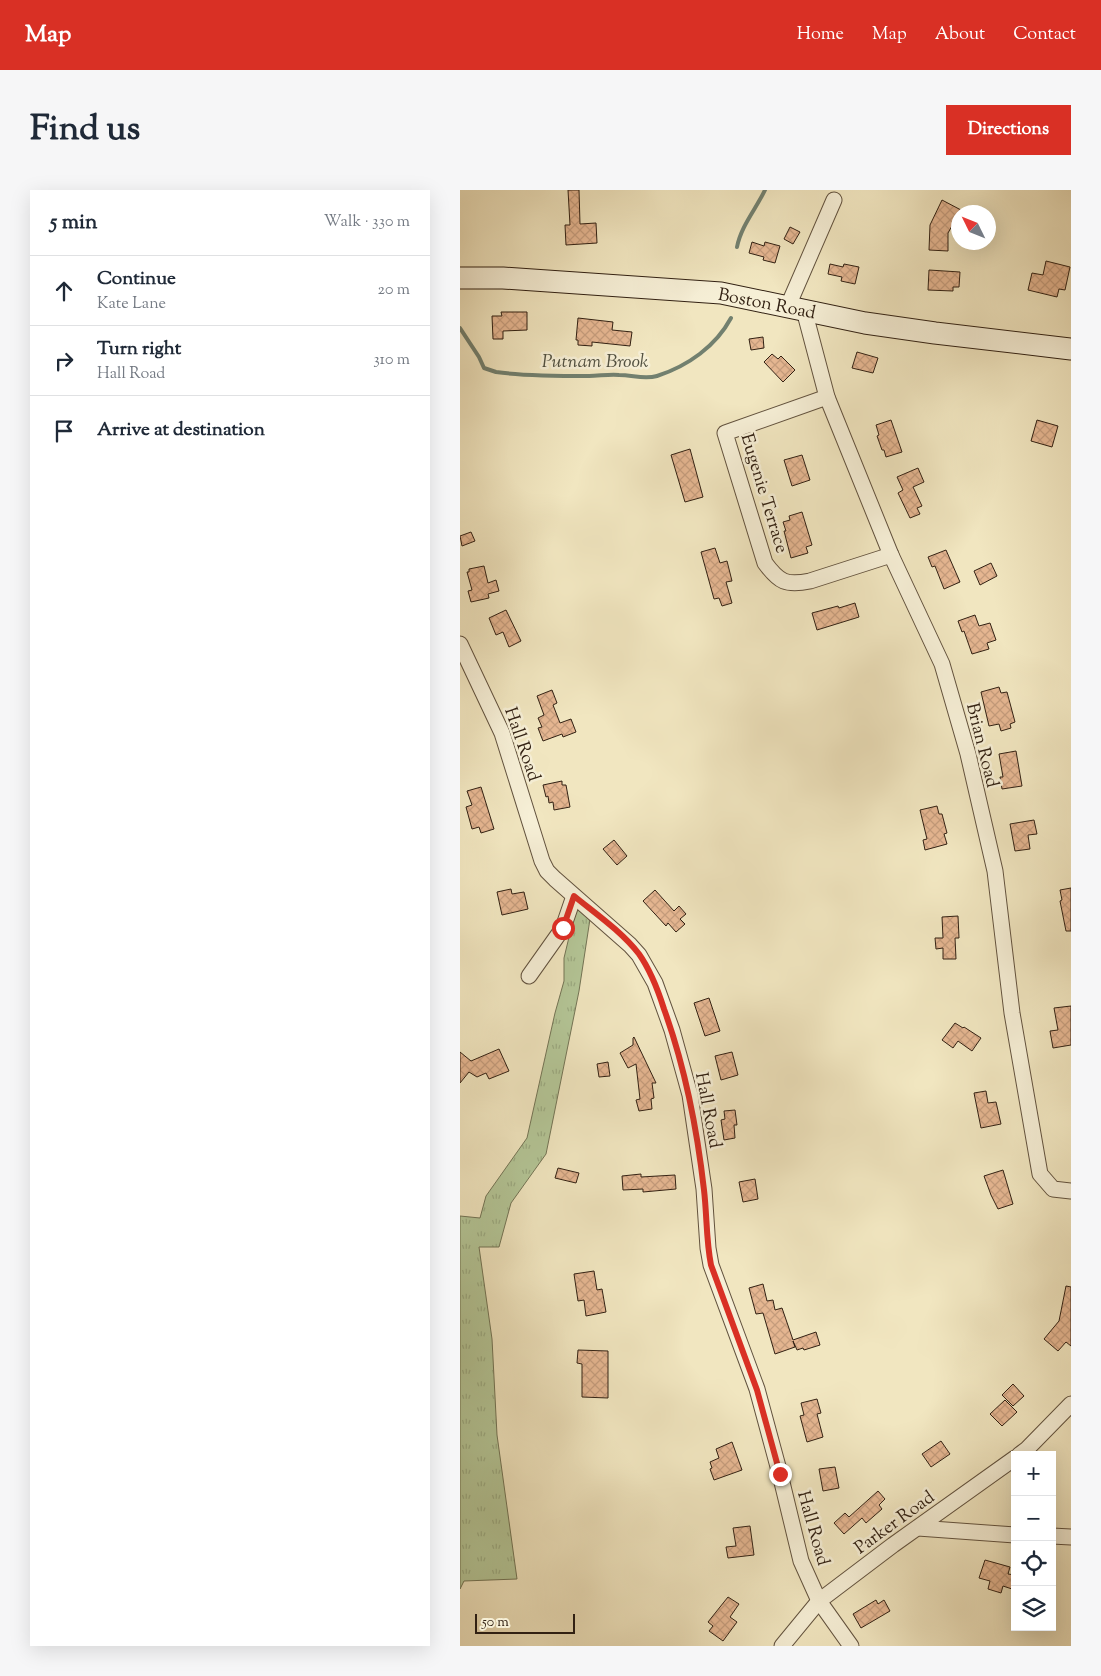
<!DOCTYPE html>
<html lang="en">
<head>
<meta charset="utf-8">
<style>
  body { margin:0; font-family:"Sorts Mill Goudy",serif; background:#f6f6f7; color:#1f2937 }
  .controls { position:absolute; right:15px; bottom:15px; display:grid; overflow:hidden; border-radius:0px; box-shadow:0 5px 20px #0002 }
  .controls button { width:45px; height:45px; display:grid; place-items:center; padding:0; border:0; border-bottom:1px solid #e0e1e3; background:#fff; color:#1f2937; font:25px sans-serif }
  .compass { position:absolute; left:491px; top:15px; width:45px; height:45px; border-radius:50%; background:#fff; box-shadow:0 5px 20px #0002; rotate:313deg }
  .scale { position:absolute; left:15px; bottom:12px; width:100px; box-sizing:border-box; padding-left:5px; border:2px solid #322113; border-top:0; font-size:14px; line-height:18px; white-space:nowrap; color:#322113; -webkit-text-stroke:4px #f6efd6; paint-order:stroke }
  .stop { position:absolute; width:15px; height:15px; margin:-11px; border:4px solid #d93025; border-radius:50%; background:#fff }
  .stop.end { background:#d93025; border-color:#fff; box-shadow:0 1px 5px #0008 }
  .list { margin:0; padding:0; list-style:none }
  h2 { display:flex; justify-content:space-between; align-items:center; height:65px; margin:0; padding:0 20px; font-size:21px }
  h2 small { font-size:16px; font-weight:400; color:#747a83 }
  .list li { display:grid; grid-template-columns:32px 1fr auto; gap:15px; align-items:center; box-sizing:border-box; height:70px; padding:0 20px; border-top:1px solid #e0e1e3 }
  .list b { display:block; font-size:19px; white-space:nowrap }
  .list p { margin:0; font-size:16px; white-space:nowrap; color:#747a83 }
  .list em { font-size:16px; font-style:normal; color:#747a83 }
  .icon { flex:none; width:28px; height:28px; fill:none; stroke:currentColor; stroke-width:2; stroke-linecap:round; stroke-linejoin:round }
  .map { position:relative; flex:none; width:611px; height:1456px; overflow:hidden; border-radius:0px }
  header { display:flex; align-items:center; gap:30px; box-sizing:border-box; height:70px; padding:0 25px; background:#d93025; color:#fff }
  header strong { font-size:24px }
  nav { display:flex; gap:28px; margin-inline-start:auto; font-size:18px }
  .intro { display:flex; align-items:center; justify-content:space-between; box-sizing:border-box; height:120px; padding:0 30px }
  h1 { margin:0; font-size:35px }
  .button { padding:12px 22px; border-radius:0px; background:#d93025; color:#fff; font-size:18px; font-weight:700 }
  main { display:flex; gap:30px; padding:0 30px }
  aside { flex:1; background:#fff; border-radius:0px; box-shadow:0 5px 20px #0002 }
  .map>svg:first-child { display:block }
</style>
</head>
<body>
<header>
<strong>Map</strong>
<nav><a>Home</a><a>Map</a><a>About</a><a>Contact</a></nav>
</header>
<div class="intro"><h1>Find us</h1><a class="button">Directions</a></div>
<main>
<aside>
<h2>5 min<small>Walk · 330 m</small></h2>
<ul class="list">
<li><svg class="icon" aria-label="ahead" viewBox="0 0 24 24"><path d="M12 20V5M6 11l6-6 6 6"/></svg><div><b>Continue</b><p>Kate Lane</p></div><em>20 m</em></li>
<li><svg class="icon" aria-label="right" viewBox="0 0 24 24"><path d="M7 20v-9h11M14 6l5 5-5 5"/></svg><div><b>Turn right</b><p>Hall Road</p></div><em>310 m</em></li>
<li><svg class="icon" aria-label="arrive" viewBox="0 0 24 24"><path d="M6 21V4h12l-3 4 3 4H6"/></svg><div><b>Arrive at destination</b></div></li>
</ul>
</aside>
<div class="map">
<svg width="611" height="1456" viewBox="0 0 611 1456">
  <defs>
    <pattern id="grass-tufts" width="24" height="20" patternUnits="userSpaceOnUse" patternTransform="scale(1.25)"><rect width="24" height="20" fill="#b4c697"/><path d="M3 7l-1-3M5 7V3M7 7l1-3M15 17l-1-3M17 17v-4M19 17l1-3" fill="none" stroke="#9baa81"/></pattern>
    <pattern id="building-cross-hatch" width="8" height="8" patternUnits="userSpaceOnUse" patternTransform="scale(1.25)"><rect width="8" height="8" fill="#e5b691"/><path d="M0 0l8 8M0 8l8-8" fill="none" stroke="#c59c7c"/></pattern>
  </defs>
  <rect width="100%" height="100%" fill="#f1e6c0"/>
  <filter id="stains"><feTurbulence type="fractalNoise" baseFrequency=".004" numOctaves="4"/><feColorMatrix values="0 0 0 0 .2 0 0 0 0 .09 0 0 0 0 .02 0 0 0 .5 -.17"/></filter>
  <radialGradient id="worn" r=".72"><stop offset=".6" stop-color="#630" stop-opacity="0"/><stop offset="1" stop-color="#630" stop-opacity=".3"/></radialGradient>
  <polygon fill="url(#grass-tufts)" stroke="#737455" points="116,718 130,729 119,801 86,964 51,1013 39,1057 19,1057 32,1149 37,1245 57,1389 4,1391 0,1399 0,1026 20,1028 26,1006 67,948 95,823 104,791 104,768"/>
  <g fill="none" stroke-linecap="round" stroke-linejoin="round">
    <g stroke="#72806f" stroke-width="4">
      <path d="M277,57C281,36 296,19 305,0"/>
      <path d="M0,138L19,167L24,178L36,182C63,186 101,186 129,186C139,186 149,184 159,185C173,185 184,190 197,186C228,176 256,156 271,128"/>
    </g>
  </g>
  <g fill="url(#building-cross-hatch)" stroke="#322113">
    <polygon points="108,0 119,0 120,34 136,33 137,53 106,55 105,35 110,35"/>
    <polygon points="482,10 501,20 488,43 488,61 469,60 470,35"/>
    <polygon points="330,37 340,42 333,54 324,49"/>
    <polygon points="292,52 304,56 305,52 320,56 315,73 303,70 304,67 289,63"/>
    <polygon points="586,71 610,77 605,100 599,99 597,107 568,100 572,83 583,85"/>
    <polygon points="370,74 383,77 384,74 399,77 395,94 381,91 382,87 368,84"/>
    <polygon points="469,80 500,82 499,97 493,97 493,101 468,100"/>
    <polygon points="41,122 67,122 67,140 43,141 43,149 33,149 32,126 42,126"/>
    <polygon points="118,128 153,132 152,140 172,142 170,156 132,152 132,156 118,155 118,150 116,150"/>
    <polygon points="303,147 304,158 291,160 289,149"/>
    <polygon points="397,162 418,168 413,183 392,178"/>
    <polygon points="312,164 318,169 321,166 335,180 323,192 304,172"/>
    <polygon points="431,230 442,262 426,267 424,260 422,260 417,246 419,245 416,235"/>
    <polygon points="577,230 598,236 592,257 571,251"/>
    <polygon points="230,259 243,307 225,312 211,265"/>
    <polygon points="342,265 350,290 332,296 324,270"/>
    <polygon points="458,278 464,292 453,297 462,316 457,318 460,324 450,328 438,303 443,300 437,287"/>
    <polygon points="342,322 352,355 346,357 348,363 331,368 324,341 326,341 323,332 330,330 329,326"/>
    <polygon points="11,342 15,351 2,356 0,346"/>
    <polygon points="255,358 260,373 267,371 272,391 266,392 272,413 262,416 259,408 254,409 241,362"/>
    <polygon points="486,360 500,392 484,399 475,376 472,377 468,367"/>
    <polygon points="531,373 537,386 520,395 514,381"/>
    <polygon points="24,376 28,393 36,390 39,401 28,404 29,408 11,412 8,401 12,400 7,382 9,382 9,379"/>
    <polygon points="395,413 399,427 357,440 352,423 378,416 379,418"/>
    <polygon points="46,420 61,451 49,457 43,442 36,445 29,428"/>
    <polygon points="515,425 519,436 530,433 536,450 527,453 529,459 512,464 504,441 502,442 498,431"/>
    <polygon points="539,497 541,503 547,502 555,532 550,534 551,538 541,541 539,534 529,536 521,502"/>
    <polygon points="92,500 97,513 93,515 100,533 111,529 116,542 103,547 102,544 83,551 78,538 82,537 78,528 84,525 77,506"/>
    <polygon points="556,561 562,596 542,599 540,587 543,587 539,564"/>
    <polygon points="102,591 102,595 106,595 110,617 94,620 93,612 89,613 88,606 86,607 83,595"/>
    <polygon points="21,597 34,639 21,643 19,637 12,639 6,617 12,615 7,601"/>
    <polygon points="477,616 479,624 482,624 487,643 484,644 487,654 465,660 463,650 467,649 460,620"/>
    <polygon points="574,630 577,644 568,645 570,659 555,661 550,634"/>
    <polygon points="154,650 167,666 157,675 143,659"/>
    <polygon points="611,698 611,741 606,741 600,711 602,710 600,700"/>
    <polygon points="51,699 52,704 64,702 68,719 42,725 37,702"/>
    <polygon points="195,700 214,721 219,716 226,724 220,729 225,734 216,742 208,733 206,736 183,711"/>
    <polygon points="498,726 499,748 495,748 496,769 483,769 483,758 476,759 475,748 483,748 482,727"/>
    <polygon points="249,808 260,841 245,846 234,813"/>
    <polygon points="611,816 611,855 593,858 590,841 598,840 594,818"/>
    <polygon points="495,833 503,838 504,837 521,848 512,861 498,851 493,858 482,850"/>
    <polygon points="174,847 196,893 192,893 194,908 191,909 192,919 179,921 176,910 180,909 176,874 168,878 160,863 173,855 173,848"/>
    <polygon points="39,859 49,881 29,889 26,883 17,887 9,882 0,893 0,862 11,871"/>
    <polygon points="272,862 278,885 261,890 255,866"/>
    <polygon points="148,872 150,886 139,887 137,874"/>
    <polygon points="526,901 528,913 536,912 541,934 521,938 514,903"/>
    <polygon points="275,920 277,935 274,935 275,948 264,950 261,930 265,929 264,921"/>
    <polygon points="98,978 119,983 116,993 95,988"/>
    <polygon points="543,980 553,1014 538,1019 531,1005 524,986"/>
    <polygon points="181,984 181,987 215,985 216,999 183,1002 183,999 163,1000 162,986"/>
    <polygon points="295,989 298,1009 283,1012 279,992"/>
    <polygon points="134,1081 137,1100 142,1099 146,1122 126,1126 124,1110 118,1111 114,1084"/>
    <polygon points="303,1094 307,1111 313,1110 315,1120 322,1118 333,1150 356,1142 360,1155 344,1160 343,1158 337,1160 333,1151 335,1157 315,1164 303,1123 296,1124 289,1098"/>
    <polygon points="606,1096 611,1097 611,1156 606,1152 598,1161 584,1149 599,1131"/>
    <polygon points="118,1160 148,1161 148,1208 122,1207 122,1174 117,1173"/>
    <polygon points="553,1194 564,1206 553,1216 542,1205"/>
    <polygon points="357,1209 361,1223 357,1224 363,1247 347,1252 340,1226 344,1225 341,1213"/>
    <polygon points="545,1210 557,1222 542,1236 530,1224"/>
    <polygon points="481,1251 490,1264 471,1277 462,1264"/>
    <polygon points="272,1252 282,1280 254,1290 250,1279 252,1278 250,1272 259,1268 256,1259"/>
    <polygon points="375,1277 379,1298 363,1301 359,1279"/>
    <polygon points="418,1301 425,1309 419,1315 422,1319 406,1333 402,1328 384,1344 374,1333 385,1323 389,1327"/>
    <polygon points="290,1336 294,1365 268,1368 266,1357 276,1356 273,1338"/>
    <polygon points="525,1370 550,1377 548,1384 555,1385 552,1399 543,1396 541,1403 528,1399 530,1391 519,1388"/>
    <polygon points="268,1407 279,1414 270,1427 277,1432 263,1451 249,1441 253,1436 248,1432"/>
    <polygon points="416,1410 418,1414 424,1410 430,1421 401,1438 393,1424"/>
  </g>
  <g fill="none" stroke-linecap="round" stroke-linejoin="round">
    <g stroke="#62523e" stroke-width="17">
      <g id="street">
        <polyline points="328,116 374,10"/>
        <polyline points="344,120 367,207 431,365 482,474 508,564 535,681 552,823 580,984 593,999 611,1001"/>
        <path d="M367,207L265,243L305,373C319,392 326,396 350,391L431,365"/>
        <polyline points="0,454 42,543 82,671 87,681 95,689 170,755 179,765 195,793 212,840 230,905 244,999 248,1058 251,1075 297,1199 320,1284 341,1371 359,1411 391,1456"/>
        <polyline points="69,786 103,738 114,706"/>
        <polyline points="559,1265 567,1259 611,1214"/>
        <polyline points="458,1338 555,1345"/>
        <polyline points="592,1346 611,1347"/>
        <polyline points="322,1456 359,1411 433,1355 555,1268"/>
      </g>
    </g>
    <g stroke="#322113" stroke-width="23">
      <polyline id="secondary" points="0,88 43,88 261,103 405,133 475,143 611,159"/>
    </g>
    <use href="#street" stroke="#f6efd6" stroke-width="15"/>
    <use href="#secondary" stroke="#f6efd6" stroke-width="21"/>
  </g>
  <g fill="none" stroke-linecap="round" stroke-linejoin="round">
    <path stroke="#d93025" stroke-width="6" d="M103,738L114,706C136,724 161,741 179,764C191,781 198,800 204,819C225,877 237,938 244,1000C247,1025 246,1050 251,1075L297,1200L320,1284"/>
  </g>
  <g text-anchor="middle" stroke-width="5" stroke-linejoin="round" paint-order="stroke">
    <g font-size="18" fill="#322113" stroke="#f6efd6">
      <text transform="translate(307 113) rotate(11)" y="6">Boston Road</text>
      <text transform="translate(305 303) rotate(73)" y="6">Eugenie Terrace</text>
      <text transform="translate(63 554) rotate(71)" y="6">Hall Road</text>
      <text transform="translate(523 555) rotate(76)" y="6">Brian Road</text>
      <text transform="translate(249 920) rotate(79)" y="6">Hall Road</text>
      <text transform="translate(434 1332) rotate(-36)" y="6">Parker Road</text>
      <text transform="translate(354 1338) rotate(74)" y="6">Hall Road</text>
    </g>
    <g font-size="19" font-style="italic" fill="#525141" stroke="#f6efd6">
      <text x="135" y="177">Putnam Brook</text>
    </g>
  </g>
  <rect width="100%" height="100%" filter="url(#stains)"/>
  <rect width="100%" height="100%" fill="url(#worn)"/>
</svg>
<div class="controls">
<button>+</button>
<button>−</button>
<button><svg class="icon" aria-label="locate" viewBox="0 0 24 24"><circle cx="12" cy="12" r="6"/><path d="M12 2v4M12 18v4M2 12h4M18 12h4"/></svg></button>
<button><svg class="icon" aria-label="layers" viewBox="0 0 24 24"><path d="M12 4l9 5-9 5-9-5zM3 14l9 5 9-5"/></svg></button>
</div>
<svg class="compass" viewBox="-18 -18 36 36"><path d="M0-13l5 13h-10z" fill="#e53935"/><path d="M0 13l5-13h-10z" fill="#747a83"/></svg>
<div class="scale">50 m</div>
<div class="stop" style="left:103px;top:738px"></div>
<div class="stop end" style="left:320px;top:1284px"></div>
</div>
</main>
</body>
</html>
